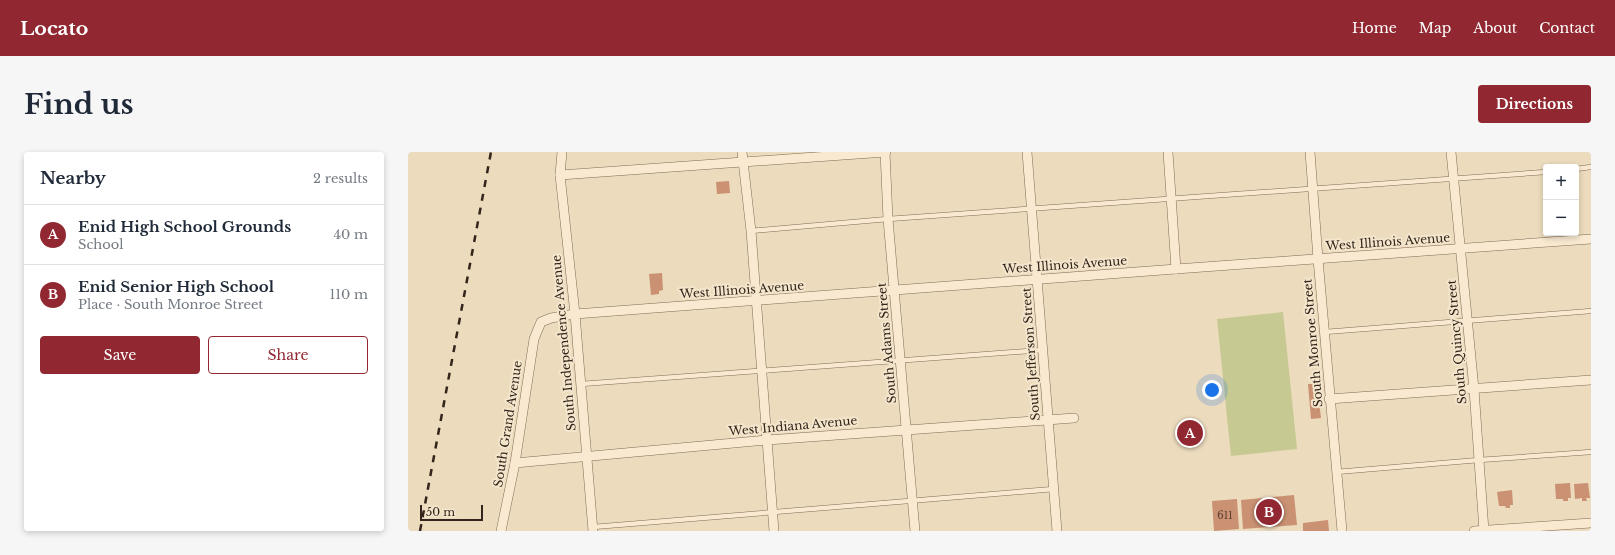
<!DOCTYPE html>
<html lang="en">
<head>
<meta charset="utf-8">
<style>
  body { margin:0; font-family:"Libre Baskerville",serif; background:#f6f6f7; color:#1f2937 }
  .controls { position:absolute; right:12px; top:12px; display:grid; overflow:hidden; border-radius:4px; box-shadow:0 2px 6px #0003 }
  .controls button { width:36px; height:36px; display:grid; place-items:center; padding:0; border:0; border-bottom:1px solid #e0e1e3; background:#fff; color:#1f2937; font:20px sans-serif }
  .scale { position:absolute; left:12px; bottom:10px; width:63px; box-sizing:border-box; padding-left:4px; border:2px solid #33251b; border-top:0; font-size:11px; line-height:14px; white-space:nowrap; color:#33251b; -webkit-text-stroke:3px #f4e6cc; paint-order:stroke }
  .you { position:absolute; left:804px; top:238px; width:14px; height:14px; margin:-10px; border:3px solid #fff; border-radius:50%; background:#1a73e8; box-shadow:0 0 0 6px #1a73e833 }
  .badge { display:grid; place-items:center; width:26px; height:26px; border-radius:50%; background:#912831; color:#fff; font-size:13px; font-weight:700 }
  .pin { position:absolute; translate:-50% -50%; border:2px solid #fff; box-shadow:0 1px 4px #0006 }
  .list { margin:0; padding:0; list-style:none }
  h2 { display:flex; justify-content:space-between; align-items:center; height:52px; margin:0; padding:0 16px; font-size:17px }
  h2 small { font-size:13px; font-weight:400; color:#747a83 }
  .list li { display:grid; grid-template-columns:26px 1fr auto; gap:12px; align-items:center; box-sizing:border-box; height:60px; padding:0 16px; border-top:1px solid #e0e1e3 }
  .list b { display:block; font-size:15px; white-space:nowrap }
  .list p { margin:0; font-size:13px; white-space:nowrap; color:#747a83 }
  .list em { font-size:13px; font-style:normal; color:#747a83 }
  .actions { display:flex; gap:8px; padding:12px 16px }
  .actions a { flex:1; padding:9px 0; border:1px solid #912831; border-radius:4px; text-align:center; font-size:14px; color:#912831 }
  .actions .main { background:#912831; color:#fff }
  .map { position:relative; flex:none; width:1183px; height:379px; overflow:hidden; border-radius:4px }
  header { display:flex; align-items:center; gap:24px; box-sizing:border-box; height:56px; padding:0 20px; background:#912831; color:#fff }
  header strong { font-size:19px }
  nav { display:flex; gap:22px; margin-inline-start:auto; font-size:14px }
  .intro { display:flex; align-items:center; justify-content:space-between; box-sizing:border-box; height:96px; padding:0 24px }
  h1 { margin:0; font-size:28px }
  .button { padding:10px 18px; border-radius:4px; background:#912831; color:#fff; font-size:14px; font-weight:700 }
  main { display:flex; gap:24px; padding:0 24px }
  aside { flex:1; background:#fff; border-radius:4px; box-shadow:0 2px 6px #0003 }
  .map>svg:first-child { display:block }
</style>
</head>
<body>
<header>
<strong>Locato</strong>
<nav><a>Home</a><a>Map</a><a>About</a><a>Contact</a></nav>
</header>
<div class="intro"><h1>Find us</h1><a class="button">Directions</a></div>
<main>
<aside>
<h2>Nearby<small>2 results</small></h2>
<ul class="list">
<li><span class="badge">A</span><div><b>Enid High School Grounds</b><p>School</p></div><em>40 m</em></li>
<li><span class="badge">B</span><div><b>Enid Senior High School</b><p>Place · South Monroe Street</p></div><em>110 m</em></li>
</ul>
<div class="actions"><a class="main">Save</a><a>Share</a></div>
</aside>
<div class="map">
<svg width="1183" height="379" viewBox="0 0 1183 379">
  <rect width="100%" height="100%" fill="#ecdbbd"/>
  <polygon fill="#c7c992" points="875,160 889,297 823,304 809,167"/>
  <g fill="#ca9173">
    <polygon points="321,29 322,41 309,42 308,30"/>
    <polygon points="254,121 255,138 251,139 251,142 243,143 241,122"/>
    <polygon points="900,232 909,232 913,266 903,267"/>
    <polygon points="1162,331 1163,346 1160,346 1160,349 1155,349 1155,347 1148,347 1147,332"/>
    <polygon points="1180,331 1182,346 1178,346 1179,349 1174,349 1174,346 1167,347 1166,332"/>
    <polygon points="1104,338 1105,353 1102,353 1102,356 1098,356 1097,354 1091,354 1089,340"/>
    <polygon points="886,343 889,373 835,377 833,348"/>
    <polygon points="829,347 831,377 806,379 804,349"/>
    <polygon points="920,368 921,379 895,379 895,371"/>
  </g>
  <g fill="none" stroke-linecap="round" stroke-linejoin="round">
    <g stroke="#836b57" stroke-width="5.5">
      <g id="lane">
        <polyline points="1168,17 1183,15"/>
        <polyline points="343,79 480,67 1138,20"/>
        <polyline points="917,180 1183,159"/>
        <polyline points="173,232 635,198"/>
        <polyline points="928,320 1071,308 1183,300"/>
        <polyline points="185,375 646,337"/>
      </g>
    </g>
    <g stroke="#836b57" stroke-width="10">
      <g id="street">
        <polyline points="154,0 152,23 167,162 185,379"/>
        <polyline points="334,0 343,79 366,379"/>
        <polyline points="477,0 480,67 507,379"/>
        <polyline points="619,0 649,379"/>
        <polyline points="760,0 768,117"/>
        <polyline points="902,0 910,107 934,379"/>
        <polyline points="1043,0 1066,237 1076,379"/>
        <polyline points="152,23 478,0"/>
        <polyline points="921,247 1183,228"/>
        <polyline points="107,311 359,288 666,266"/>
        <polyline points="93,379 107,311 126,187 133,170 143,166 167,162 768,117 1183,87"/>
        <polyline points="1066,379 1183,371"/>
      </g>
    </g>
    <use href="#lane" stroke="#f8e9d0" stroke-width="4.5"/>
    <use href="#street" stroke="#f8e9d0" stroke-width="9"/>
    <polyline stroke="#33251b" stroke-width="2.5" stroke-dasharray="7 7" stroke-linecap="butt" points="12,379 83,0"/>
  </g>
  <g text-anchor="middle" stroke-width="4" stroke-linejoin="round" paint-order="stroke">
    <g font-size="10" fill="#594031">
      <text x="817" y="367">611</text>
    </g>
    <g font-size="12" fill="#33251b" stroke="#f4e6cc">
      <text transform="translate(980 90) rotate(-4)" y="4">West Illinois Avenue</text>
      <text transform="translate(657 113) rotate(-4)" y="4">West Illinois Avenue</text>
      <text transform="translate(334 138) rotate(-4)" y="4">West Illinois Avenue</text>
      <text transform="translate(1049 190) rotate(-95)" y="4">South Quincy Street</text>
      <text transform="translate(156 191) rotate(-95)" y="4">South Independence Avenue</text>
      <text transform="translate(479 191) rotate(-95)" y="4">South Adams Street</text>
      <text transform="translate(905 191) rotate(-95)" y="4">South Monroe Street</text>
      <text transform="translate(623 202) rotate(-94)" y="4">South Jefferson Street</text>
      <text transform="translate(100 272) rotate(-81)" y="4">South Grand Avenue</text>
      <text transform="translate(385 274) rotate(-5)" y="4">West Indiana Avenue</text>
    </g>
  </g>
</svg>
<div class="controls">
<button>+</button>
<button>−</button>
</div>
<div class="scale">50 m</div>
<div class="you"></div>
<div class="pin badge" style="left:782px;top:281px">A</div>
<div class="pin badge" style="left:861px;top:360px">B</div>
</div>
</main>
</body>
</html>
